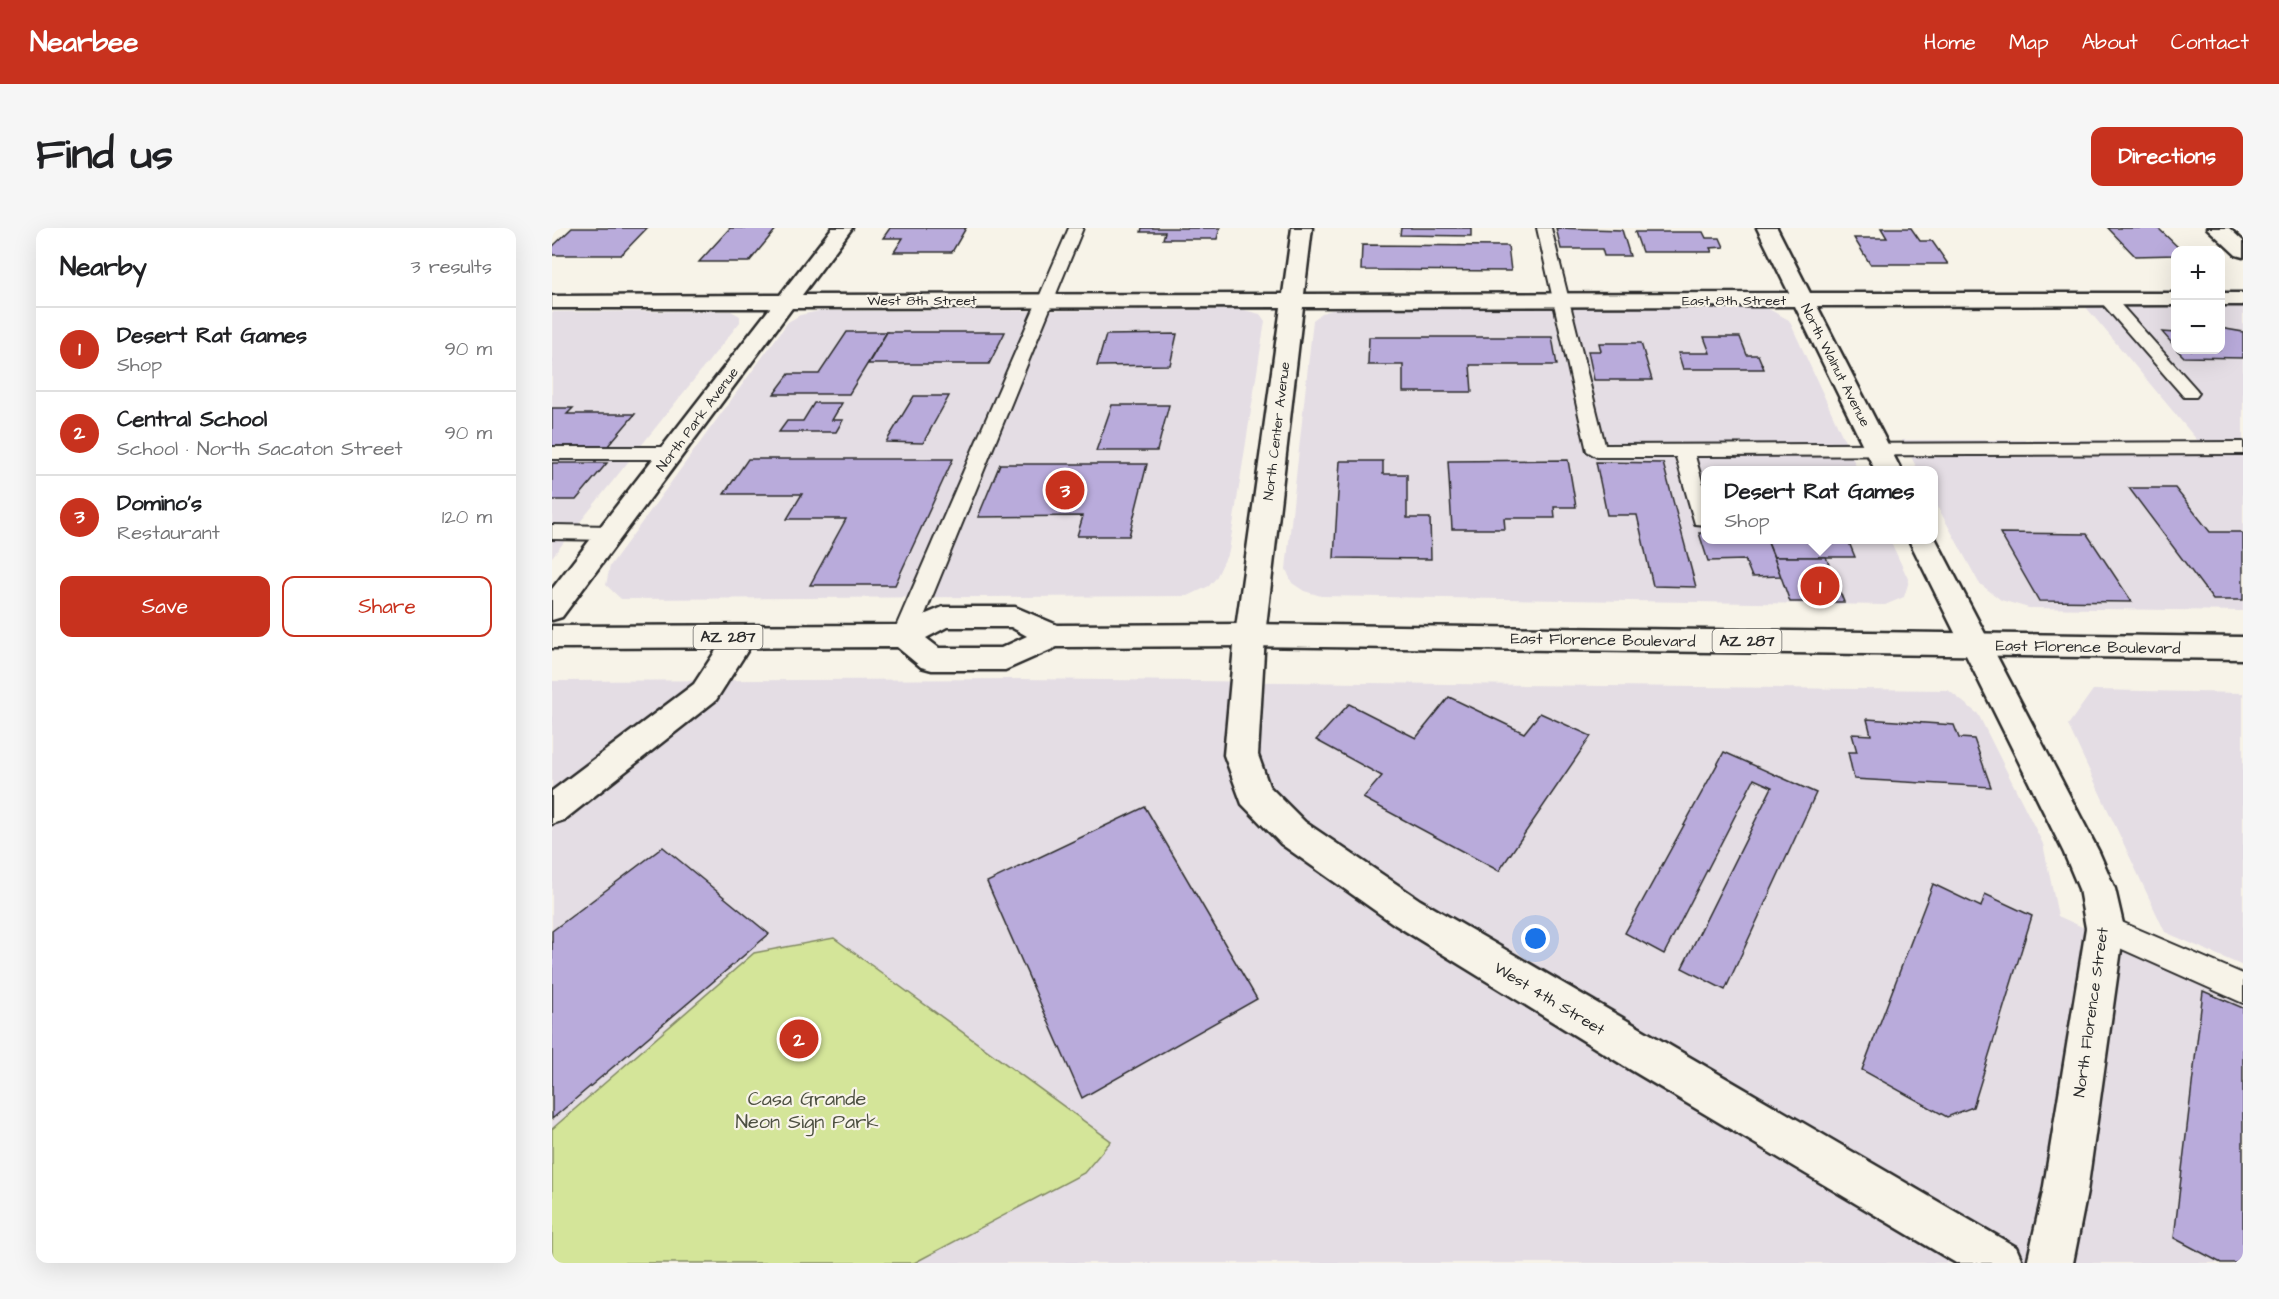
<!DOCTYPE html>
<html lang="en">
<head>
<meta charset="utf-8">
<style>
  body { margin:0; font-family:"Architects Daughter",sans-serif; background:#f6f6f6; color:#202124 }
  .controls { position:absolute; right:18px; top:18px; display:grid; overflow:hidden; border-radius:12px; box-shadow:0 6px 24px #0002 }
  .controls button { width:54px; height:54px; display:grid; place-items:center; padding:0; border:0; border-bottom:2px solid #e0e0e0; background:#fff; color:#202124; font:30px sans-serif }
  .you { position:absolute; left:984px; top:711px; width:21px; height:21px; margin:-15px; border:4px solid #fff; border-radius:50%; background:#1a73e8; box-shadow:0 0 0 9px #1a73e833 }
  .badge { display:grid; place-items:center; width:39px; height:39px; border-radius:50%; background:#c8321e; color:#fff; font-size:20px; font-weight:700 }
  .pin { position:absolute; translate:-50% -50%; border:3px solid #fff; box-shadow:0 2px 6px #0006 }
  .popup { position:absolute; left:1149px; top:238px; width:237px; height:78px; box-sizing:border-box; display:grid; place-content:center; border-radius:12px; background:#fff; filter:drop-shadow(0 2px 4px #0005); font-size:20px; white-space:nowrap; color:#757577 }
  .popup b { font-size:22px; color:#202124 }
  .popup::after { content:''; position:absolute; left:50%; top:100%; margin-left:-12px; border:12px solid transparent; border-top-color:#fff }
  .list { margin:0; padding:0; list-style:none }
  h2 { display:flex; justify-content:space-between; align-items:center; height:78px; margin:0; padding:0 24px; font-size:26px }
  h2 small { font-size:20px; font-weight:400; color:#757577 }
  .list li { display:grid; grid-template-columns:39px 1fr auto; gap:18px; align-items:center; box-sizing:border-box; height:84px; padding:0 24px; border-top:2px solid #e0e0e0 }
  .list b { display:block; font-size:22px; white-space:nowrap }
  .list p { margin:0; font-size:20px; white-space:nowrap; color:#757577 }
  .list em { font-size:20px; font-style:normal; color:#757577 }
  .actions { display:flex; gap:12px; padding:18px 24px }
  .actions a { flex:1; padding:14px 0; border:2px solid #c8321e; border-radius:12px; text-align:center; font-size:21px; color:#c8321e }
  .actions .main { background:#c8321e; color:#fff }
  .map { position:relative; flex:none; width:1691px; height:1035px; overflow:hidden; border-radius:12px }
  header { display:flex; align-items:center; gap:36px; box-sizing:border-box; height:84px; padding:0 30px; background:#c8321e; color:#fff }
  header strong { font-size:28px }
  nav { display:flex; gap:33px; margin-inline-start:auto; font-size:21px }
  .intro { display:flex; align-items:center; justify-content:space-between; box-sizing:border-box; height:144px; padding:0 36px }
  h1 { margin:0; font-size:42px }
  .button { padding:15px 27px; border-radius:12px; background:#c8321e; color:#fff; font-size:21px; font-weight:700 }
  main { display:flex; gap:36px; padding:0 36px }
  aside { flex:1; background:#fff; border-radius:12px; box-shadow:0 6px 24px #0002 }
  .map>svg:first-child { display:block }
</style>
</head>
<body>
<header>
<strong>Nearbee</strong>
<nav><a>Home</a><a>Map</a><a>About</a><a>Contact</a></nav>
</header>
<div class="intro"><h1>Find us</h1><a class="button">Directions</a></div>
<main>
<aside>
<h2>Nearby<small>3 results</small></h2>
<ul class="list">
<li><span class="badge">1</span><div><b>Desert Rat Games</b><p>Shop</p></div><em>90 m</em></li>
<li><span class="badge">2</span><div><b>Central School</b><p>School · North Sacaton Street</p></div><em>90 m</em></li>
<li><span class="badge">3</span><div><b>Domino's</b><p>Restaurant</p></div><em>120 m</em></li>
</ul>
<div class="actions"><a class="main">Save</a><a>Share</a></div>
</aside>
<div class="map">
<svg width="1691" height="1035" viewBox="0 0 1691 1035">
  <rect width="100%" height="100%" fill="#f7f3e8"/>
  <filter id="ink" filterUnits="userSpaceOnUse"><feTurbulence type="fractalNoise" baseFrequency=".0167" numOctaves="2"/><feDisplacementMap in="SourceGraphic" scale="12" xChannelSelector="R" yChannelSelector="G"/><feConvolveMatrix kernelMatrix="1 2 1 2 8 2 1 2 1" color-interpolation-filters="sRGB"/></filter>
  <g filter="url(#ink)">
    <g fill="#e4dde4">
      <polygon points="1533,78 1623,78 1624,122 1668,122 1669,78 1691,78 1691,383 1477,380 1449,372 1427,355 1382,272 1382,242 1366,242 1350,212 1645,212"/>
      <polygon points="1213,79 1237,92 1306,242 1154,242 1154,312 1338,312 1357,353 1352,369 1333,377 769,368 752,363 740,355 734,341 761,92 770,85 786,80"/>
      <polygon points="692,82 708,86 713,93 677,323 664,350 657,358 636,368 69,371 54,357 58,338 236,94 248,87 267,83"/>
      <polygon points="179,83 188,88 188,94 0,329 0,84"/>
      <polygon points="470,451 1396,462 1426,486 1491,616 1506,688 1691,772 1691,1035 0,1035 0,453"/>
      <polygon points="1541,462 1691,465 1691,738 1613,704 1516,497"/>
    </g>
    <polygon fill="#d4e599" stroke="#808862" stroke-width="1.5" points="282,710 559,913 532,945 362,1035 0,1035 0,901 202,725"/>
    <g fill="#b9abdb" stroke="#2b2b2b" stroke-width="1.5">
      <polygon points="20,0 95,0 69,27 0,27 0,19"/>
      <polygon points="178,0 225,0 197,34 147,34"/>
      <polygon points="338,0 414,0 400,24 342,24 351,10 331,10"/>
      <polygon points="590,0 668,0 665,11 611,11 613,4 589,4"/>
      <polygon points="849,0 919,0 919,8 848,7"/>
      <polygon points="1004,0 1070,2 1078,28 1052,28 1050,21 1009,21"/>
      <polygon points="1329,0 1359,0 1368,13 1380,13 1396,36 1318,36 1302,10 1335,10"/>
      <polygon points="1556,0 1606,0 1629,22 1624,22 1624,27 1583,28"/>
      <polygon points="1083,4 1151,4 1154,10 1168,10 1172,19 1158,20 1160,24 1090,24"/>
      <polygon points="810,17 956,18 959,43 809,42"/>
      <polygon points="1668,100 1691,104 1691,130 1632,129 1625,122 1668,122"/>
      <polygon points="295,104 335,104 297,166 222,166 237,146 267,146"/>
      <polygon points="335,104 453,104 437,136 316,136"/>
      <polygon points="1610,104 1624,105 1624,120"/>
      <polygon points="625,106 618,137 545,138 554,107"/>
      <polygon points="817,109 1000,109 1005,137 918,137 920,164 851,164 851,137 816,137"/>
      <polygon points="1152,109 1188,109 1195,127 1206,127 1212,141 1131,141 1126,125 1158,125"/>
      <polygon points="1047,115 1089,115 1100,152 1042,152 1036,123 1049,123"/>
      <polygon points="362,168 397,168 371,215 334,214"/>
      <polygon points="262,175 290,175 280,192 291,192 284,204 227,204 235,193 251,193"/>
      <polygon points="560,177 617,177 605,223 544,223"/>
      <polygon points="0,180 21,180 15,186 83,186 55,219 0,219"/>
      <polygon points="196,231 401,231 343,357 258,357 294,291 235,291 250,266 172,266"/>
      <polygon points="1016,232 1024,279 1002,279 1003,290 952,290 953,301 900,301 896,233"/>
      <polygon points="788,233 831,233 831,246 855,246 855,290 878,290 879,331 782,330"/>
      <polygon points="1044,234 1111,235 1144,359 1101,358 1085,287 1055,287"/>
      <polygon points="0,235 55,235 24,272 0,272"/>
      <polygon points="448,236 595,236 577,308 525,308 531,288 426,289"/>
      <polygon points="1577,260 1623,260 1658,304 1688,304 1691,307 1691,372 1661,372"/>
      <polygon points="1147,305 1154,305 1154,312 1215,312 1229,348 1200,349 1193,332 1156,333"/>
      <polygon points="1448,305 1535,306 1580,374 1487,373"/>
      <polygon points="1215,312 1296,312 1303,329 1222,329"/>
      <polygon points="1222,329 1274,329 1292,374 1238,374"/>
      <polygon points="897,469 972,505 988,485 1039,508 947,643 811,570 830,548 764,512 797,476 864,510"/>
      <polygon points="1315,491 1402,497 1407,510 1422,511 1439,559 1302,551 1296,524 1305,524 1300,506 1319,507"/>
      <polygon points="1172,524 1264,565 1173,762 1130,740 1220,559 1202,551 1112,726 1073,705"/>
      <polygon points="593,579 705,771 530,870 435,654"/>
      <polygon points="111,619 217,706 0,891 0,703"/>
      <polygon points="1381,656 1429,679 1433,666 1480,688 1421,879 1395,889 1310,842"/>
      <polygon points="1651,763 1691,780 1691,1035 1669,1035 1622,1010"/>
    </g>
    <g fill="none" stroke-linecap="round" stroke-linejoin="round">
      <g stroke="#2b2b2b" stroke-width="4">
        <g id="lane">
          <polygon points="517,0 531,0 364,408 360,414 352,416 344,414 340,408"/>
          <polygon points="985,0 999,0 1053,217 1691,214 1691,226 1143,228 1154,268 1154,297 1143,296 1124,229 1045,229 1035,223"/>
          <polygon points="1555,66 1561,68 1644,161 1647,165 1644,169 1632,169 1549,74 1547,71 1549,68"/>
          <polygon points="0,219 119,219 129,225 119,231 0,231"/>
          <polygon points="0,297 60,298 67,300 71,305 67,310 60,312 0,311"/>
          <polygon points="1553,687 1691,746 1691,775 1543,709 1538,700 1543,691"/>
        </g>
      </g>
      <g stroke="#2b2b2b" stroke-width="5">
        <g id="street">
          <polygon points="280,0 300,0 250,67 731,66 740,0 760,0 752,66 1237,65 1205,0 1225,0 1258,65 1624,65 1624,77 1265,78 1349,242 1323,242 1243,78 751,79 713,407 706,527 717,558 753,594 868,672 1464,1019 1471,1035 1404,1035 1079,842 842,696 729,616 690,576 672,527 683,407 729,79 240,80 10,389 0,392 0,361 218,80 0,80 0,68 228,67"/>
          <polygon points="1655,0 1677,0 1691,13 1691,29 1684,27"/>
          <rect x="1668" y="65" width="23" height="12"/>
          <polygon points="1382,308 1547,624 1563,661 1572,700 1535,964 1521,1035 1475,1035 1491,964 1534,700 1527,661 1512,625 1357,312 1382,312"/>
          <polygon points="189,398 200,401 204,409 164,472 12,592 0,596 0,563 142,456 178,401"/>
        </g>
      </g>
      <g stroke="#2b2b2b" stroke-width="5">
        <path id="primary" d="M391,379H463L505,397L698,396L1691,409V431L698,418L505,419L453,442H380L369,439L345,419L0,420V398L348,397ZM395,399H459L475,408L449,420H387L374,410Z"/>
      </g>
      <use href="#lane" fill="#f7f3e8" fill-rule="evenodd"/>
      <use href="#street" fill="#f7f3e8" fill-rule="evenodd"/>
      <use href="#primary" fill="#f7f3e8" fill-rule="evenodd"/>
    </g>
  </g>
  <g text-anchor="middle" stroke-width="4.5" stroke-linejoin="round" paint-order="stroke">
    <g font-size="14" fill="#2b2b2b" stroke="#f7f3e8">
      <text x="370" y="77">West 8th Street</text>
      <text x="1182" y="77">East 8th Street</text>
      <text transform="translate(1284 137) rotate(63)" y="5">North Walnut Avenue</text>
      <text transform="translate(145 191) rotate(-53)" y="5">North Park Avenue</text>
      <text transform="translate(724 203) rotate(-83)" y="5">North Center Avenue</text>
    </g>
    <g fill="#f7f3e8" stroke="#686764" stroke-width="1.5">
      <rect x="141.5" y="397" width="69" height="24" rx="4.5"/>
      <rect x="1160.5" y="401" width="69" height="24" rx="4.5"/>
    </g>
    <g font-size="15" font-weight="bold" fill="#2b2b2b">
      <text x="176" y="414">AZ 287</text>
      <text x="1195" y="418">AZ 287</text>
    </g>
    <g font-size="16" fill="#2b2b2b" stroke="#f7f3e8">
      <text transform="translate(1051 411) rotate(1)" y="6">East Florence Boulevard</text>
      <text transform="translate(1536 418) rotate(1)" y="6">East Florence Boulevard</text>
      <text transform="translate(998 770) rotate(31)" y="6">West 4th Street</text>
      <text transform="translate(1538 784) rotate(-82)" y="6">North Florence Street</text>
    </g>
    <g font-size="20" fill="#4d5041" stroke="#f7f3e8">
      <text x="255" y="877">Casa Grande<tspan x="255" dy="23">Neon Sign Park</tspan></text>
    </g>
  </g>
</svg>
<div class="controls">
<button>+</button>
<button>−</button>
</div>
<div class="you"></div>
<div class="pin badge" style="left:1268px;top:358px">1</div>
<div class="popup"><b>Desert Rat Games</b>Shop</div>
<div class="pin badge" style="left:247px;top:811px">2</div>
<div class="pin badge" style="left:513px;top:262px">3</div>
</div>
</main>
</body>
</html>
